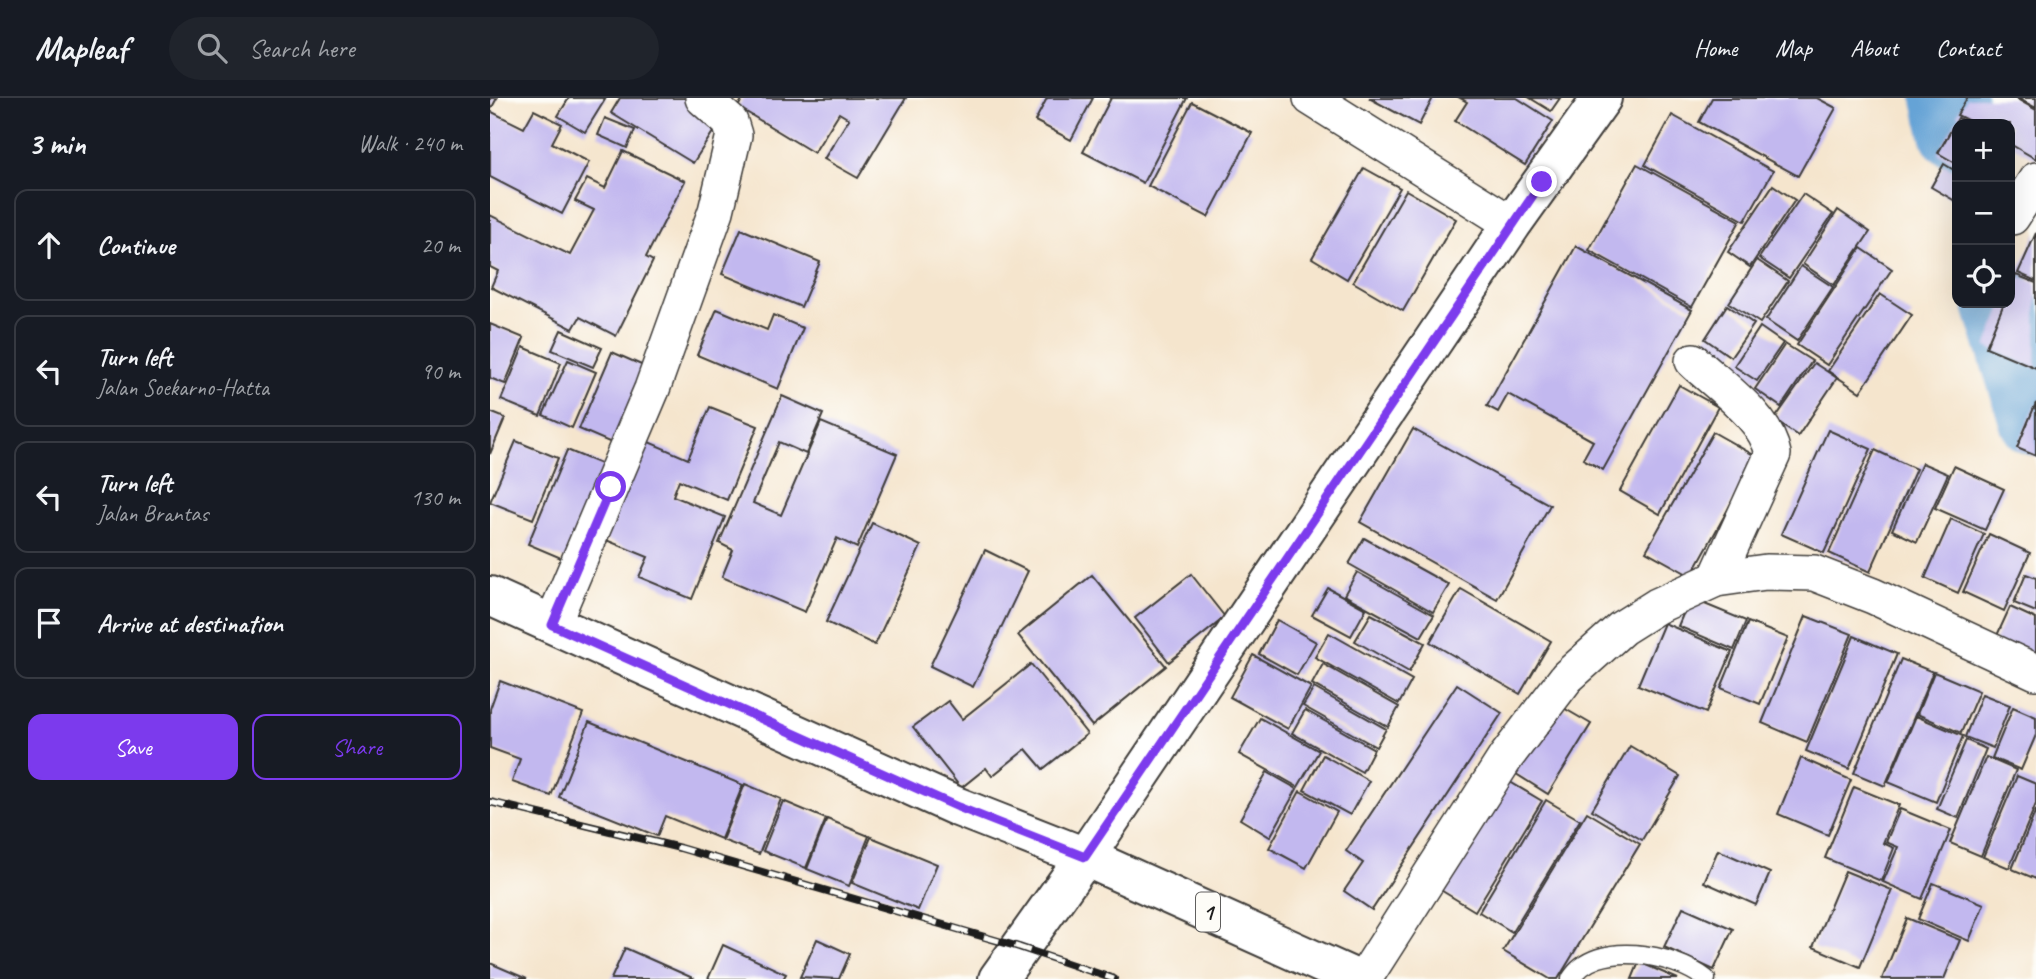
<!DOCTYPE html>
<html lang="en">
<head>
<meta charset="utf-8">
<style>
  body { margin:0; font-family:Caveat,sans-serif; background:#20242c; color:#f1f3f6 }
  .controls { position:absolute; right:21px; top:21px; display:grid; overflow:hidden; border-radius:14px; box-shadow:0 7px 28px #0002 }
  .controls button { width:63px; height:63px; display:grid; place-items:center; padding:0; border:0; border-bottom:2px solid #363941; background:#171b24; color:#f1f3f6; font:35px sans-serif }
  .stop { position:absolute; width:21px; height:21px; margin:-16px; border:5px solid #7c3aed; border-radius:50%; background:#fff }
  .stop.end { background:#7c3aed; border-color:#fff; box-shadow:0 2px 7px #0008 }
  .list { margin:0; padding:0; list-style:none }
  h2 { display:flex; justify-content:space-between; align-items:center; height:91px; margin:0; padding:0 28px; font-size:30px }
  h2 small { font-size:23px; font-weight:400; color:#9ea1a6 }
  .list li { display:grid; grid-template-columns:46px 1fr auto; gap:21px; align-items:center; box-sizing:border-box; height:112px; margin:0 14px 14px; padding:0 14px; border:2px solid #363941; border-radius:14px }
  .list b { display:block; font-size:26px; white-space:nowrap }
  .list p { margin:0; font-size:23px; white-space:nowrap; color:#9ea1a6 }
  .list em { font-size:23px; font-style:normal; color:#9ea1a6 }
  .actions { display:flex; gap:14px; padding:21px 28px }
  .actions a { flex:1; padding:16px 0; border:2px solid #7c3aed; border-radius:14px; text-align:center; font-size:24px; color:#7c3aed }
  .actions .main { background:#7c3aed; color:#fff }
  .icon { flex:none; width:38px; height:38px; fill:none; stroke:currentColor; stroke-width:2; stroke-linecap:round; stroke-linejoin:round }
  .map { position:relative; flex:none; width:1546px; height:881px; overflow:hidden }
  header { display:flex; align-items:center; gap:42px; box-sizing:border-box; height:98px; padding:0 35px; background:#171b24; border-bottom:2px solid #363941 }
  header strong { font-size:33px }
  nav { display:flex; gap:38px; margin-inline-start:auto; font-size:24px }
  .search { width:490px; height:63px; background:#20242c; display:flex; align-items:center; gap:18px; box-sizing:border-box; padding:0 24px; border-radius:38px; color:#9ea1a6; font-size:26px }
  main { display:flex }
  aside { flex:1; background:#171b24 }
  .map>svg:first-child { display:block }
</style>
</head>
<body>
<header>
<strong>Mapleaf</strong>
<div class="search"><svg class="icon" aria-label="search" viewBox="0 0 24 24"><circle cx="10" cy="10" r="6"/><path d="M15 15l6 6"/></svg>Search here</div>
<nav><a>Home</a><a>Map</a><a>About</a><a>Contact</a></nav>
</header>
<main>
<aside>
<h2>3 min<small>Walk · 240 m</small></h2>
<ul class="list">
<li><svg class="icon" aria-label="ahead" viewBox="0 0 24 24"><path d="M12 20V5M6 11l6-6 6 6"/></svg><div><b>Continue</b></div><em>20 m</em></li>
<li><svg class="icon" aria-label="left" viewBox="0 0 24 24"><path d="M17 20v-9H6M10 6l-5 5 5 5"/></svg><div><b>Turn left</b><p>Jalan Soekarno-Hatta</p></div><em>90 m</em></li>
<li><svg class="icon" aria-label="left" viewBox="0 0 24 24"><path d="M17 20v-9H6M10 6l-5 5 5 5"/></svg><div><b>Turn left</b><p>Jalan Brantas</p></div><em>130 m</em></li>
<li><svg class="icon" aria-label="arrive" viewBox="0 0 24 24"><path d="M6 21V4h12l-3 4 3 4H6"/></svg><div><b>Arrive at destination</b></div></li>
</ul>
<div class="actions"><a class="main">Save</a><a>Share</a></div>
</aside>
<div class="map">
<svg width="1546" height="881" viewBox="0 0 1546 881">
  <rect width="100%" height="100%" fill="#fdfcf7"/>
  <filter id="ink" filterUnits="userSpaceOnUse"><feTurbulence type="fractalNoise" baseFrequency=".0143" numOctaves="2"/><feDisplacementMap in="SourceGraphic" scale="14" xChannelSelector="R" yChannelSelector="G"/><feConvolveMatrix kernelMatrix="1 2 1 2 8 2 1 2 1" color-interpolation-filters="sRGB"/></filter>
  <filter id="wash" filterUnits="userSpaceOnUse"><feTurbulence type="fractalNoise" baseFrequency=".00686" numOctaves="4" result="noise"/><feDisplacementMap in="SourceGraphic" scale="28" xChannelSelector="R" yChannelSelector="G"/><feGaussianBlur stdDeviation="1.57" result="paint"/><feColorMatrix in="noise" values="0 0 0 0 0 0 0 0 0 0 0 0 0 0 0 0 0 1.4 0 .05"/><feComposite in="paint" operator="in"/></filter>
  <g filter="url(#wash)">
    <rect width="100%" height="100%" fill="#f5e5cd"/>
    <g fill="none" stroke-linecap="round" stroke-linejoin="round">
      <g stroke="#65a3d6" stroke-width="74">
        <polyline points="1459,0 1467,34"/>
        <polyline points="1510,205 1546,321"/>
      </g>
    </g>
    <g id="blocks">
      <g fill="#c2b8ef">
        <polygon points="0,0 7,0 0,13 34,30 44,12 72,26 62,45 99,64 72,116 0,79"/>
        <polygon points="79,0 116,0 95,34 68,18"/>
        <polygon points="130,0 200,0 232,20 203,65 121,15"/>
        <polygon points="253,0 416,0 368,80 334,61 359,21 349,15 324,55 248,9"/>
        <polygon points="557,0 603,0 581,42 545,23"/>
        <polygon points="621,0 697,0 653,85 593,54"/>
        <polygon points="879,0 943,0 929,27"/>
        <polygon points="970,0 1027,0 1063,23 1035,67 965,23 977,4"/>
        <polygon points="1040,0 1070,0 1061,13"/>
        <polygon points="1222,0 1327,0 1346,10 1308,78 1209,24"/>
        <polygon points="1477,0 1525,0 1546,12 1546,61 1520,46 1520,26 1485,26 1467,17"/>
        <polygon points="1527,0 1546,0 1546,10"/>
        <polygon points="702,4 762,35 718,119 658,88"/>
        <polygon points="1182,17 1283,73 1255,123 1155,67"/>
        <polygon points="115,20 145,32 137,50 108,37"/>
        <polygon points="1468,20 1480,26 1467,26 1467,66 1448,55"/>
        <polygon points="133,53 195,83 156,159 163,163 126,238 90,219 83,231 1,189 8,173 0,169 0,117 80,157 104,112 85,103 97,81 115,90"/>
        <polygon points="1147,66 1250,123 1202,209 1099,152"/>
        <polygon points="1454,66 1467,74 1467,104 1441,89"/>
        <polygon points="874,70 910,90 857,181 822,160"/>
        <polygon points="1283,87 1305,102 1260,169 1238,154"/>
        <polygon points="916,92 966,121 913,213 863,184"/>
        <polygon points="1313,96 1343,116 1299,180 1269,160"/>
        <polygon points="1348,112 1380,134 1344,187 1313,166"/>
        <polygon points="251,131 330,164 311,209 232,176"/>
        <polygon points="1546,135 1546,183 1528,175"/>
        <polygon points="1086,148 1202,212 1113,372 1093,361 1103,343 1018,296 1008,314 997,308"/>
        <polygon points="1371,150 1402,171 1337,267 1307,247"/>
        <polygon points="1267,162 1298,183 1270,225 1239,205"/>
        <polygon points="1311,168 1343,189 1307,243 1276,222"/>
        <polygon points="1526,177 1546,185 1546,270 1496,249 1514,205 1520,205 1520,192"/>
        <polygon points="1390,196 1422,217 1370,294 1338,273"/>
        <polygon points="1237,207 1264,226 1241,259 1215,241"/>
        <polygon points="227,211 277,232 283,217 313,230 288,291 207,257"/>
        <polygon points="0,226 34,240 15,286 0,280"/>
        <polygon points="1270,229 1293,245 1267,283 1244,268"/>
        <polygon points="71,232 112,250 103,269 62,252"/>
        <polygon points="1295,246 1322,263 1291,309 1265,291"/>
        <polygon points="33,249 71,265 50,318 11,302"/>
        <polygon points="122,254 165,273 133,350 89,331"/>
        <polygon points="78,262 106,274 82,330 53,317"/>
        <polygon points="1324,265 1347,280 1308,338 1284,322"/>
        <polygon points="1189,287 1228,309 1170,416 1130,393"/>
        <polygon points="292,298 333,316 316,356 289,344 263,405 291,417 331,324 407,356 367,450 347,440 315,514 232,479 243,452 229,445"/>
        <polygon points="1546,305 1546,358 1527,350"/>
        <polygon points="220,309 268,328 237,402 189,382 183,398 235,419 202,501 149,479 158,459 111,440 145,338 198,361"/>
        <polygon points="0,314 15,320 0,356"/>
        <polygon points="923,331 1060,407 1007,501 870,424"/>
        <polygon points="1338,332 1381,351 1334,455 1291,436"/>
        <polygon points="1223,334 1267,359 1201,478 1156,453"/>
        <polygon points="26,343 68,360 43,421 0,404"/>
        <polygon points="77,352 118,369 78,463 38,446"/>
        <polygon points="1385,352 1426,371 1380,474 1339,455"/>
        <polygon points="1432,365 1458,376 1427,444 1402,432"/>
        <polygon points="1464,368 1514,391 1495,432 1445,410"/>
        <polygon points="1461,421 1494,436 1468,495 1435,480"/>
        <polygon points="382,425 431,448 385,547 336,524"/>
        <polygon points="1499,436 1540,455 1514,513 1473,494"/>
        <polygon points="874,440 959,487 943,514 859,466"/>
        <polygon points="495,452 538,473 483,589 440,568"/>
        <polygon points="867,474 944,517 931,539 854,497"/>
        <polygon points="701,476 735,519 679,564 645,520"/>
        <polygon points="1536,476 1546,480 1546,514 1524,505"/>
        <polygon points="602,477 676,568 602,628 528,537"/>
        <polygon points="838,490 876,511 861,538 822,517"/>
        <polygon points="971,491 1061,543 1030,596 940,544"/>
        <polygon points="1200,500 1256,523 1244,552 1188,528"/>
        <polygon points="1520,509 1546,521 1546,562 1504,544"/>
        <polygon points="881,516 935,545 919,574 865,543"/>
        <polygon points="1316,518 1362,536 1317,644 1272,625"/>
        <polygon points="787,522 826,544 807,577 769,556"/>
        <polygon points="1258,524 1298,540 1270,606 1231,590"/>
        <polygon points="1174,525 1242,554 1216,615 1148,587"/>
        <polygon points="839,535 922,582 909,606 825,559"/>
        <polygon points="1364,538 1407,556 1359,671 1316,653"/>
        <polygon points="763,557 821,589 798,631 740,599"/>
        <polygon points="1411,561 1443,574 1395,688 1364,675"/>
        <polygon points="541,566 597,636 553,671 536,651 502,678 496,670 471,690 423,629 458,603 472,621"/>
        <polygon points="833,566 909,609 898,629 822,586"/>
        <polygon points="1444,574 1489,593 1471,635 1427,616"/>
        <polygon points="10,583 93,615 61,698 22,684 30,661 0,650 0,611"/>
        <polygon points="967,586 1012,615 882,812 854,793 873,765 856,753"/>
        <polygon points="824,590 896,631 886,649 813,608"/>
        <polygon points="1492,596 1520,607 1503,650 1475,639"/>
        <polygon points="1065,605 1101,626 1058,696 1023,674"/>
        <polygon points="1523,609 1546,619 1546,637 1531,672 1502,660"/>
        <polygon points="815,612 884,651 872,674 802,635"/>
        <polygon points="1426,618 1473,638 1446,704 1398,684"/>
        <polygon points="770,620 829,653 808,689 749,656"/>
        <polygon points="99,624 253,687 231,741 175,718 167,738 69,699"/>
        <polygon points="1476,642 1496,651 1468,720 1447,711"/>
        <polygon points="1140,648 1190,678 1152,742 1102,712"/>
        <polygon points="833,657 879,683 860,717 814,692"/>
        <polygon points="1496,659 1526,672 1491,758 1460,745"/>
        <polygon points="1311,660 1361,682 1338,737 1288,716"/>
        <polygon points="777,674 807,691 780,739 750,721"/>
        <polygon points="1010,678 1052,703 985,813 944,788"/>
        <polygon points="1527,678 1546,686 1546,706 1519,770 1493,759"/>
        <polygon points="255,686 291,701 269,756 232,742"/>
        <polygon points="1364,689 1409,707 1393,745 1404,750 1391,783 1335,760"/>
        <polygon points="810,693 847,714 816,770 779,750"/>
        <polygon points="1056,702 1090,722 1022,834 989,814"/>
        <polygon points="293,703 336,721 316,770 273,753"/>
        <polygon points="1410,711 1461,732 1432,801 1393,784 1408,749 1396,744"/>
        <polygon points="1546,712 1546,781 1522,771"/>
        <polygon points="1097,714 1150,746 1068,881 1060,881 1013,853"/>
        <polygon points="337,721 379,738 359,788 317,771"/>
        <polygon points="381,739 447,766 428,812 362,785"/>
        <polygon points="1228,752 1280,775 1266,807 1214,784"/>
        <polygon points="1355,773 1402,792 1370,869 1323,849"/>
        <polygon points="1443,785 1494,806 1479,843 1428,821"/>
        <polygon points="1193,809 1243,831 1224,872 1174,849"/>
        <polygon points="1417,820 1470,842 1454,881 1392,881"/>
        <polygon points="327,841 360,856 349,881 310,879"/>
        <polygon points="233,847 296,876 293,881 218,881"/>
        <polygon points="135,850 205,881 121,881"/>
        <polygon points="1149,864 1188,881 1142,881"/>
        <polygon points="0,865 37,881 0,881"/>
      </g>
    </g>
  </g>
  <g filter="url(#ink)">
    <use href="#blocks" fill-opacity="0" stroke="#3d3a37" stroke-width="2"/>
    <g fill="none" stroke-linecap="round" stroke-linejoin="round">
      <g stroke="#3d3a37" stroke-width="21">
        <path id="lane" d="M1081,881C1106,840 1184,856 1216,881"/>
      </g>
      <g stroke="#3d3a37" stroke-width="38">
        <g id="street">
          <polyline points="821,0 1022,126"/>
          <polyline points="1522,119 1546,82"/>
          <path d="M1203,263C1229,288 1276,318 1283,356L1226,481"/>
          <polyline points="62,527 162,291 226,113 244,37 240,24 213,0"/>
          <polyline points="874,881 1016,659 1077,579 1132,530 1167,508 1226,481 1276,474 1324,475 1383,498 1546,574"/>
        </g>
      </g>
      <g stroke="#3d3a37" stroke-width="42">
        <polyline id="secondary" points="595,759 1022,126 1112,0"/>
      </g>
      <g stroke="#3d3a37" stroke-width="42">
        <polyline id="primary" points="0,498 468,709 595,759"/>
      </g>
      <g stroke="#3d3a37" stroke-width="42">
        <polyline id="highway" points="508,881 595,759 866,881"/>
      </g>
      <use href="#lane" stroke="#fff" stroke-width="18"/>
      <use href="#street" stroke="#fff" stroke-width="35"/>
      <use href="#secondary" stroke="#fff" stroke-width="38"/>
      <use href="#primary" stroke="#fff" stroke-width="38"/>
      <use href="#highway" stroke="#fff" stroke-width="38"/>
      <g stroke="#1c1c1c" stroke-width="8">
        <polyline id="rail" points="0,704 190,750 529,849 624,881"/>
      </g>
      <use href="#rail" stroke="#fdfcf7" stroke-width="5" stroke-dasharray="16" stroke-linecap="butt"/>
    </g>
  </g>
  <g fill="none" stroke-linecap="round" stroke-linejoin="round" filter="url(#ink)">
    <polyline stroke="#7c3aed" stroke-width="9" points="121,389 62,527 468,709 595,759 1052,84"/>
  </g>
  <g text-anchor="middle" stroke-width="6" stroke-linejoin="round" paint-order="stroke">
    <rect fill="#fdfcf7" stroke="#605f5e" stroke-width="2" x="706" y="794.5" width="24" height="39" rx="5"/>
    <g font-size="23" font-weight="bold" fill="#1c1c1c">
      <text x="718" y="822">1</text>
    </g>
  </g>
</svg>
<div class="controls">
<button>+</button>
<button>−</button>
<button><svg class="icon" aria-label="locate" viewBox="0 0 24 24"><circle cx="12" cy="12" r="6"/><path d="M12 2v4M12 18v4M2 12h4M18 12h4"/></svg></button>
</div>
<div class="stop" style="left:121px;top:389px"></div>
<div class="stop end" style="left:1052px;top:84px"></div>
</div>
</main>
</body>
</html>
